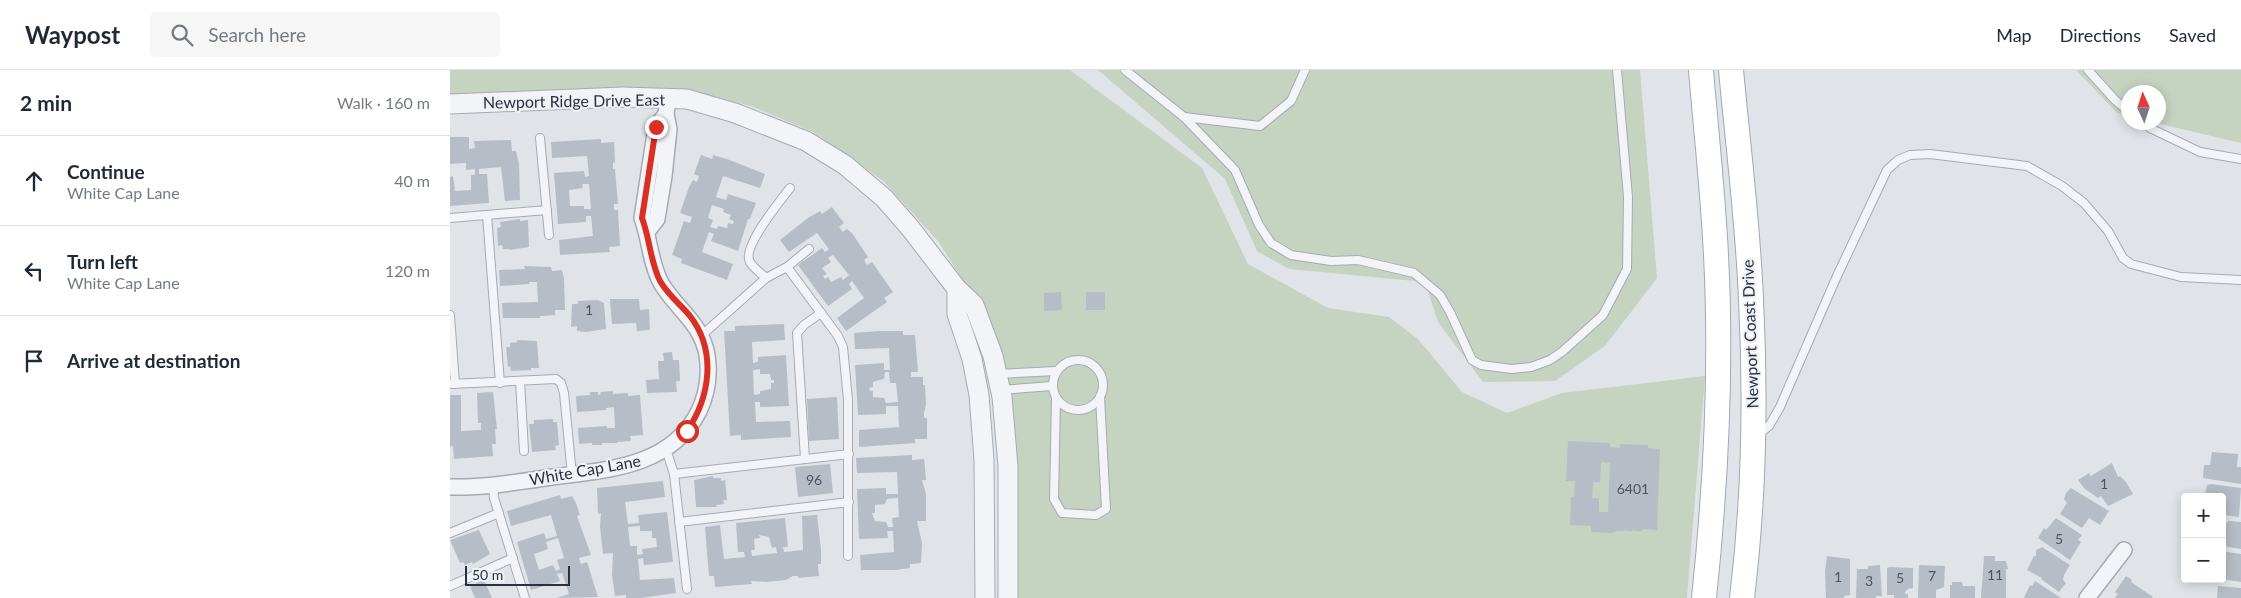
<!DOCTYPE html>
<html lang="en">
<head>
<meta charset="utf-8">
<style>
  body { margin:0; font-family:Lato,sans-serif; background:#f6f6f7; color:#1f2937 }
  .controls { position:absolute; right:15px; bottom:15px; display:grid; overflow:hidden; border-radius:5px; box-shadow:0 2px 12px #0003 }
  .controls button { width:45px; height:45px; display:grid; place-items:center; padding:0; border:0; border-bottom:1px solid #e0e1e3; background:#fff; color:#1f2937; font:25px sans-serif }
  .compass { position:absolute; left:1671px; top:15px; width:45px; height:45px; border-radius:50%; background:#fff; box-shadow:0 2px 12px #0003; rotate:357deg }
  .scale { position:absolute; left:15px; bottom:12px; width:105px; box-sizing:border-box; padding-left:5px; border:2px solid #293140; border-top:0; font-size:14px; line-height:18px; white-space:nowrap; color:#293140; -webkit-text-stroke:4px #f0f2f6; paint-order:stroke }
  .stop { position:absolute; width:15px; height:15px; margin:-11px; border:4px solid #d93025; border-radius:50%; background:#fff }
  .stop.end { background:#d93025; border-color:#fff; box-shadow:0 1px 5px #0008 }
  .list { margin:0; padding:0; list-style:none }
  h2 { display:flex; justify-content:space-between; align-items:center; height:65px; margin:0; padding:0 20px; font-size:21px }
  h2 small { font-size:16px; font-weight:400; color:#747a83 }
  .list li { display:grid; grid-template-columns:32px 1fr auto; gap:15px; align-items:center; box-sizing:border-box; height:90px; padding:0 20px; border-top:1px solid #e0e1e3 }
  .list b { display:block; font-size:19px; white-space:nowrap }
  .list p { margin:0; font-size:16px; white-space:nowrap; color:#747a83 }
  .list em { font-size:16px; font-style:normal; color:#747a83 }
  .icon { flex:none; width:28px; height:28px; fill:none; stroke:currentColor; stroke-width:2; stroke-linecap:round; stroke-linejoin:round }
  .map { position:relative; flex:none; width:1791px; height:528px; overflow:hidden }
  header { display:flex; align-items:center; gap:30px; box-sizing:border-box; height:70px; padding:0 25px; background:#fff; border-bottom:1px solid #e0e1e3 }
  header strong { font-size:24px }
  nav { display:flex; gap:28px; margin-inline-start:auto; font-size:18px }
  .search { width:350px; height:45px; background:#f6f6f7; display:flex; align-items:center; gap:12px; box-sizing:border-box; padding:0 18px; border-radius:5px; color:#747a83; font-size:19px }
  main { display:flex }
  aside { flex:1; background:#fff }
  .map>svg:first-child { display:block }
</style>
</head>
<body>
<header>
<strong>Waypost</strong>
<div class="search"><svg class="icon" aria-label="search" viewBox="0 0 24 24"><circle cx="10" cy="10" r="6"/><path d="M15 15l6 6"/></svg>Search here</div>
<nav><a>Map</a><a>Directions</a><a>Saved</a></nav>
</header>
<main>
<aside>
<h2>2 min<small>Walk · 160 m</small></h2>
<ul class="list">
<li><svg class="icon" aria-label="ahead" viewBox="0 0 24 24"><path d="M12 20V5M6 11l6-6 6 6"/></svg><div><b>Continue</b><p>White Cap Lane</p></div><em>40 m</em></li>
<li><svg class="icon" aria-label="left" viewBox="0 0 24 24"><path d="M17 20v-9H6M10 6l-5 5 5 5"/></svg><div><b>Turn left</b><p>White Cap Lane</p></div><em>120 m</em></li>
<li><svg class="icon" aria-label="arrive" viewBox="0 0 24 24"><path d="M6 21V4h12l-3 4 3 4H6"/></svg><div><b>Arrive at destination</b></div></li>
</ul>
</aside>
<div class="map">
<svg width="1791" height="528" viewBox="0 0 1791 528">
  <rect width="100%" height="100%" fill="#e0e4e9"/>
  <g fill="#c6d3c1">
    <polygon points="0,0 620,0 752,98 798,194 878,238 939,247 968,269 1012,322 1057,343 1112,323 1255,306 1237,528 568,528 550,300 521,223 488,171 433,111 363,62 301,36 226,18 25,25 0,24"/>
    <polygon points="648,0 1190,0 1207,208 1155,276 1105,311 1033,312 988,252 975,212 839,199 807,181 775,109"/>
    <polygon points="1626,0 1791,0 1791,73 1706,53 1708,52 1708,22 1678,22 1678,46 1667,43"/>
  </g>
  <g fill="#b7bdc6" fill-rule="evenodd">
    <polygon points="0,67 19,67 19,79 25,78 24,71 61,70 62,81 66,81 69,94 70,130 55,131 51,97 29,99 29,104 37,104 39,133 0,136 0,107 3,106 5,121 21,120 21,105 25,105 25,99 16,100 16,93 0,94"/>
    <path d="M151,69V73L164,72L165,92L163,93V99H165L168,134H164V140H168L170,176L159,177L160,182L110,185L109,170L143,166L141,146H136V152L108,154L104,103L134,101L135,107L139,106L137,86L102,88L101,72ZM132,114H139L141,139H134V136H120L119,120L133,118Z"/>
    <path d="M251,85L262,89L263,85L277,89L315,104L310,118L273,106L266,127L276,130L278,124L306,133L300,149H298L288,181L261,171L264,164L259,162L252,182L283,194L277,210L231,193L232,189L222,185L234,151L240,153L242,147L230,143L239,117L243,110L247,112L249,106L244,104ZM262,135L274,139L273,142L281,145L279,149L284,151L283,154L278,153L277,158L268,156L267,159L260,157L263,150L258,148Z"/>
    <path d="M382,137L394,153L389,157L393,162L397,159L402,163L418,187L414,190L417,195L422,192L443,222L434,228L437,232L396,261L387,248L414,228L402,211L399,214L402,219L378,236L348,195L372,178L375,182L379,179L367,163L339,182L330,170L358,148L370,141L372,144ZM383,185L399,205L393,210L391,207L381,212L378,207L375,209L373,206L377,204L372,198L381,192L378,188Z"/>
    <polygon points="70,149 70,151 78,150 79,177 60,180 60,179 53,179 52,175 48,176 47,158 51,157 50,152"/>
    <polygon points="74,196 101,197 102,201 112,200 114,209 115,240 105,240 105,245 90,246 90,248 53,248 52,233 88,232 87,212 79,212 79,214 50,216 49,200 75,199"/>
    <polygon points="611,222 612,240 594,241 594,223"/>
    <rect x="636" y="222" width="19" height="18"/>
    <polygon points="160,229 189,229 190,240 199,239 200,260 187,261 186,253 162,254"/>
    <polygon points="148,230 154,233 156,259 136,262 127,261 127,256 121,257 122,234 128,234 128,231"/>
    <path d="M334,254L335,270L302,272L303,293L308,292V287L336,285L339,336L310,337V332H305L306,352L340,351L341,367L291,370V365L280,366L274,261H285V256ZM310,299V304H320L321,310H324V313H321V319L310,321V324L304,325L303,300Z"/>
    <path d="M430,261H453V265H465L468,302H461V307H473V315H475L476,335L474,343V348H477V369H465V373L409,377V360L449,357L448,336H436V344L408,345L405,295L434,293V300H440L439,278L405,279L404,263ZM435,302H439L440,313H446L448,332L436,333L434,328L423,327V321H420L419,318L423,317V312L434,309Z"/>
    <polygon points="67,270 87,271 89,298 81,298 81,300 61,301 60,296 58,297 56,277 60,277 60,273 67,272"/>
    <polygon points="222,282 223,290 229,290 230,311 226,311 227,322 197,323 196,310 209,309 208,291 214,291 213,283"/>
    <polygon points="163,321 163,324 178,323 178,326 190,325 193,365 180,366 181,371 167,372 167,373 152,373 152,375 142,375 142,373 129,374 128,358 157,356 157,358 165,358 164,337 156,338 156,340 127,342 126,326 140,325 140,322 148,322 148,325 151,324 150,322"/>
    <polygon points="43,322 47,359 45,359 46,374 42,374 43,386 4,389 3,376 0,377 0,325 11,325 11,361 31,360 31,353 28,353 27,323"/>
    <polygon points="387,327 389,369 359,371 357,329"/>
    <polygon points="103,349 103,352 107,352 109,375 105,376 106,380 82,382 79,354 84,354 84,350"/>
    <path d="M1118,371L1160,373V377L1170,378V374L1198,375V378L1210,379L1207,460L1192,459V461H1185L1183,459V461H1177L1176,459L1175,461H1169L1168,459V461L1161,463L1141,462V456L1120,455L1121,427H1124L1125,411H1116ZM1151,392L1160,393L1158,442H1149V428H1142L1143,412H1150Z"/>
    <polygon points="1762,382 1788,384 1787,397 1791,397 1791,414 1753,408 1754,395 1760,395"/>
    <path d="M462,385V390L474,389L475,398L476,410H472L476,424V451H467L472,473L471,493L460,494V498L446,500H411L410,485L444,482L443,461H437L438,468L409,469L407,419L436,418V424H448L447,402L407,403L406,388ZM448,428L449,447L442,448L443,457H438L436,452L425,451L422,443H425V435L435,434L437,429Z"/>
    <polygon points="1662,393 1668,407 1670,406 1676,412 1683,424 1658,436 1651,426 1648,428 1635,419 1628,410 1639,403 1641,406"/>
    <polygon points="380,394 383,423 348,427 345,397"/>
    <polygon points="263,406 263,408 271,408 271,411 275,410 277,430 273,430 274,434 266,435 267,437 246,437 244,410"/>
    <path d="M213,411L215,427L175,432L178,454L189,453L188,445L217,442L223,492L194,495L193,488L188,489L190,510L224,508L226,523L191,528H176V525L165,526L162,505L163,483L153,484L150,456L151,443L148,444L147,418ZM190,456V461H202V468H206L207,477L192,479L193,484L187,485V476H180L178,457Z"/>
    <polygon points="1761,414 1791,418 1789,447 1772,445 1772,427 1755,426 1757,415"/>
    <polygon points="1621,418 1659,441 1650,455 1639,448 1632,458 1610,444 1617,433 1614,429 1616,423"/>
    <path d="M110,425L111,429L122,426L126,433L130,445L127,446L141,485L129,488L131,494L137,492L148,527L107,528L119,524L112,503L107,504L110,511L81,520L67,472L94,463L96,469L107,466L101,445L61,456L57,441ZM108,468L114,488L107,490L110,499L106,501L103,495L89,500L84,484L98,479L96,472Z"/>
    <path d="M367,445L371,479V494H368L369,506L348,508V506H343L336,510L316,512L301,511L302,514L265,517L264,506H259L255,457L270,455L274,489L295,487L294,482H288L286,453L335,448L338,477H333L334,482L353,480L352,446ZM309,465L319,467L322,478L326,477L327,483L302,486L301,480H305L304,469L310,468Z"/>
    <polygon points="1606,448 1632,465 1628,470 1631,472 1620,490 1588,468 1594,458 1596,460"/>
    <polygon points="1772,450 1778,453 1778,451 1791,452 1791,479 1772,476"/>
    <polygon points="29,460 40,484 23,494 22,492 15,495 13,492 10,493 0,470"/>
    <polygon points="1592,477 1620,495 1614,505 1613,510 1616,513 1609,522 1591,509 1592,508 1577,500 1584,486 1586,486 1586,480"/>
    <polygon points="1772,481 1791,484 1791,512 1772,509"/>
    <polygon points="1377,486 1400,489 1400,525 1394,526 1394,528 1376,528 1375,501"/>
    <polygon points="1534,486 1545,486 1545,491 1556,491 1558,499 1556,499 1556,528 1531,528"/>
    <polygon points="1430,495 1432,526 1426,526 1426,528 1406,528 1407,499 1418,499 1418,496"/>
    <polygon points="1469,495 1495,496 1494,517 1486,520 1486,528 1468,528"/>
    <polygon points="1440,497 1463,498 1463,518 1458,519 1455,522 1455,524 1458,524 1458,528 1444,528 1444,525 1437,525 1437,498"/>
    <polygon points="1676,506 1682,510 1681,512 1703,527 1702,528 1665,528 1668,524 1665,522"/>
    <polygon points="34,510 42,528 25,528 20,516"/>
    <polygon points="1585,511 1611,528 1574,528 1580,515 1582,516"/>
    <polygon points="1502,512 1512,512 1513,516 1525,516 1525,528 1500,528 1500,515 1502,515"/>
    <polygon points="1768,516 1791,518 1791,528 1767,528"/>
  </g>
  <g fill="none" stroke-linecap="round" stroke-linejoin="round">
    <g stroke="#a5abb3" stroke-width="10">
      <g id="service">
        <polyline points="675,0 734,47 785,100 809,155 821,173 841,185 881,191 908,190 964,203 990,225 1000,242 1022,290 1031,295 1062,299 1081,297 1100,290 1113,281 1153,245 1177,199 1178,127 1167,0"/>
        <polyline points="1638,0 1665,30 1678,41"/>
        <polyline points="734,47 810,56 841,31 855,0"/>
        <polyline points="1693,52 1700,58 1750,82 1791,89"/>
        <polyline points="90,68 99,165"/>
        <polyline points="37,145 50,313"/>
        <polyline points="0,148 97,140"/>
        <polyline points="337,197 388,266 393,277 398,330 398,486"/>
        <path d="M316,208C311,203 303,198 300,192C291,178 331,130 340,118"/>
        <polyline points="0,245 5,314"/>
        <polyline points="251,266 316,208 337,197 359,179"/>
        <circle cx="628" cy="315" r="25"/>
        <polyline points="548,304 606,301"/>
        <polyline points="70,311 74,381"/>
        <polyline points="0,314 106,309 111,313 114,323 122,405"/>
        <polyline points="551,320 602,316"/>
        <polyline points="606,328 604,429 612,443 646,445 656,439 650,327"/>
        <polyline points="1307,366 1319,356 1330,337 1387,206 1437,100 1448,90 1460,85 1480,84 1577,96 1612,116 1634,133 1658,161 1673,188 1681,194 1731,207 1791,210"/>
        <polyline points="216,379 224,404 237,519"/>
        <polyline points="355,389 347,263 354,255 371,243"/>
        <polyline points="224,404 399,384"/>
        <polyline points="43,414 44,428 75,528"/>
        <polyline points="229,452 399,432"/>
        <polyline points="0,463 49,443"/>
        <polyline points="0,516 63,488"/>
      </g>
    </g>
    <g stroke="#a5abb3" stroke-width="18">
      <g id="minor">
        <polyline points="197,162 207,149 214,106 219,59 216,44 217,37"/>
        <path d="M0,417C33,418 69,412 102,407C157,400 221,397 249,341C257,324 260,304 257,285C251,252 227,240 211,213C200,193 200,169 192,148L206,57L216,44"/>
        <polyline points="1637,528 1674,480"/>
      </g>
    </g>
    <g stroke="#a5abb3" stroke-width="21">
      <g id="tertiary">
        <polyline points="0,34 173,27 237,29 285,43 356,71 395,95 434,128 461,159 507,219 524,235 543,286 552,327 558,396 558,528"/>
        <polyline points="507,219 507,244 522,289 529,325 534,390 535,528"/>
      </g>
    </g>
    <g stroke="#9fa8b5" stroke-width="26">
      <g id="primary">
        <path d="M1251,0C1256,61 1263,123 1266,185C1272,299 1266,414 1254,528"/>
        <path d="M1281,0C1288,76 1298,153 1301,230C1306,329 1304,430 1292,528"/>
      </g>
    </g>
    <use href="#service" stroke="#f3f4f7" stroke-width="8"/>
    <use href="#minor" stroke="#f3f4f7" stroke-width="15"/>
    <use href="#tertiary" stroke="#f3f4f7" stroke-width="19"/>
    <use href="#primary" stroke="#fff" stroke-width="24"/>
  </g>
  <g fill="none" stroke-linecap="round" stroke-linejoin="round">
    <path stroke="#d93025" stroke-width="6" d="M206,57L192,148C200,169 200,191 210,211C218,225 230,234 240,246C267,281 260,327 237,361"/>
  </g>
  <g text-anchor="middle" stroke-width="4" stroke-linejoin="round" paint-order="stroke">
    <g font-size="14" fill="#4c5462">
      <text x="139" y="245">1</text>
      <text x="364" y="415">96</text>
      <text x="1654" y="419">1</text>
      <text x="1183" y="424">6401</text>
      <text x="1609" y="474">5</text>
      <text x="1545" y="510">11</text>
      <text x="1482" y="511">7</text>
      <text x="1388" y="512">1</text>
      <text x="1450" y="513">5</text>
      <text x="1419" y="516">3</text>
    </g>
    <g font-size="16" fill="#293140" stroke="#f0f2f6">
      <text transform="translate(124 31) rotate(-1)" y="6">Newport Ridge Drive East</text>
      <text transform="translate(1300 264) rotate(-92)" y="6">Newport Coast Drive</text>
      <text transform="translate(135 400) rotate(-10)" y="6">White Cap Lane</text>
    </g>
  </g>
</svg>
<div class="controls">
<button>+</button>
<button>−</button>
</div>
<svg class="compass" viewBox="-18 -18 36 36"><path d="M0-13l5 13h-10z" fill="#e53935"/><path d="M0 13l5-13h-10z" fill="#747a83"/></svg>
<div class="scale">50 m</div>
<div class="stop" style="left:237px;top:361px"></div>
<div class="stop end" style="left:206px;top:57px"></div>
</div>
</main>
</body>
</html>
